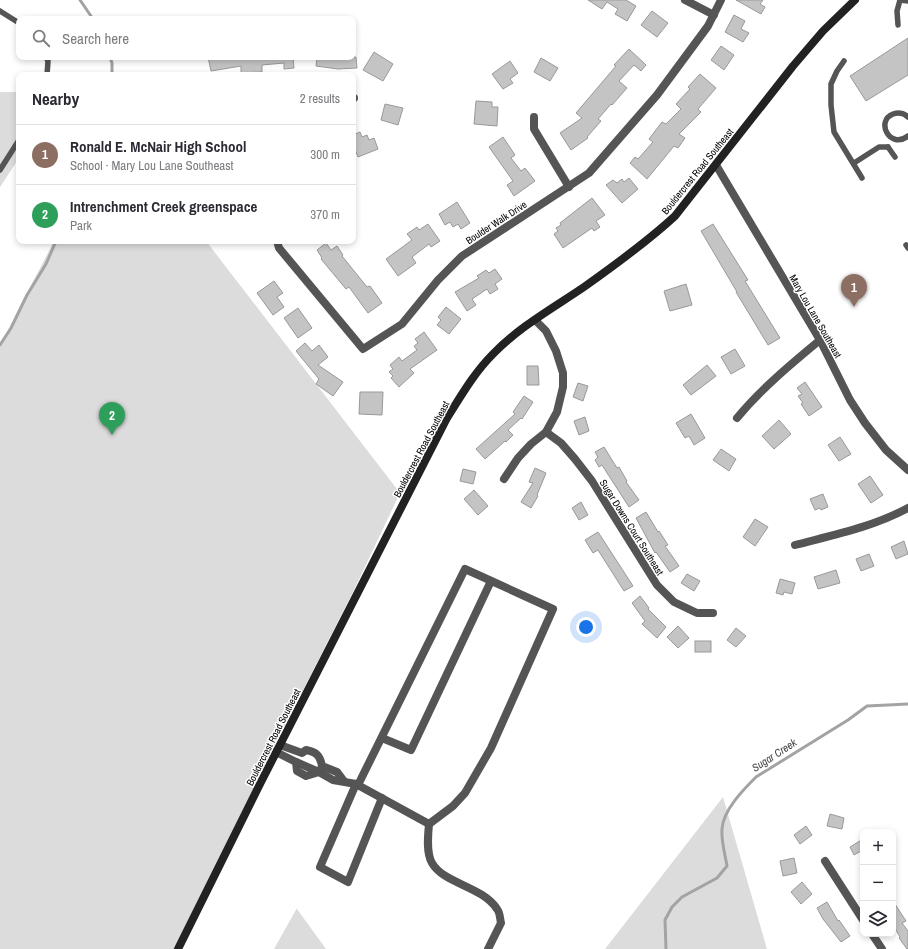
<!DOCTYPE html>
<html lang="en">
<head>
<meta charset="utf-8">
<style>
  body { margin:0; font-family:"Archivo Narrow",sans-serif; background:#f2f2f3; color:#2b2b33 }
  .controls { position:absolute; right:12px; bottom:12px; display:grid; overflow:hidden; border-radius:8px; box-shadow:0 2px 6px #0003 }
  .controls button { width:36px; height:36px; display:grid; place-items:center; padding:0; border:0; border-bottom:1px solid #e1e1e2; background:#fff; color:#2b2b33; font:20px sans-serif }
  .you { position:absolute; left:586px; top:627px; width:14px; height:14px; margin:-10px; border:3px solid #fff; border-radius:50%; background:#1a73e8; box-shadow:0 0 0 6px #1a73e833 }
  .badge { display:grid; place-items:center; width:26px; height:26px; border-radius:50%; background:#2563eb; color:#fff; font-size:13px; font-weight:700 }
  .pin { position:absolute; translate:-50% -33px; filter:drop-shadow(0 1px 2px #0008) }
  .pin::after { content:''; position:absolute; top:21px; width:14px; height:12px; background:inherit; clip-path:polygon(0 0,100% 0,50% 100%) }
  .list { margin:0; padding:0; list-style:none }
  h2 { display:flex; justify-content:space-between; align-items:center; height:52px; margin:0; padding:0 16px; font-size:17px }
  h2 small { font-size:13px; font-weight:400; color:#7c7c81 }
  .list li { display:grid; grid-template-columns:26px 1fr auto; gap:12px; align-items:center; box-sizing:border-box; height:60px; padding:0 16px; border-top:1px solid #e1e1e2 }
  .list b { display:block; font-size:15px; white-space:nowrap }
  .list p { margin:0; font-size:13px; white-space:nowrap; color:#7c7c81 }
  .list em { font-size:13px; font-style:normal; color:#7c7c81 }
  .icon { flex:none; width:22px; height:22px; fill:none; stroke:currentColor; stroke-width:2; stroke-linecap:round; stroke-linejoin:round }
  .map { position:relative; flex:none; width:908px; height:949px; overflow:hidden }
  .search { position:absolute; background:#fff; box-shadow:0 2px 6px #0003; left:16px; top:16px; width:340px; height:44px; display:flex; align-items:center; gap:10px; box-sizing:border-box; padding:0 14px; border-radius:8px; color:#7c7c81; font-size:15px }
  .panel { position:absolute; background:#fff; box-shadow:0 2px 6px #0003; left:16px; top:72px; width:340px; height:172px; border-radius:8px }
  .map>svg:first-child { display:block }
</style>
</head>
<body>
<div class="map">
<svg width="908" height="949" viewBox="0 0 908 949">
  <rect width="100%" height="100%" fill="#fff"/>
  <g fill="#dcdcdc">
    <polygon points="0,92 19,92 19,158 0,187"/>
    <polygon points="54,241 206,241 400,493 353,592 277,741 240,827 179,949 0,949 0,346"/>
    <polygon points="723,797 767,949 605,949"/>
    <polygon points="297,908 297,909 326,949 274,949"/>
  </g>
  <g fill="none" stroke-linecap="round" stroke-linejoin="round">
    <g stroke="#a3a3a3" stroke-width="3">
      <polyline points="80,0 93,19"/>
      <polyline points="110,57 112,63 112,75"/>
      <polyline points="0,345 11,328 27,295 46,264 56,241"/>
      <path d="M666,949L665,920L672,907L682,897L717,878L727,866C725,854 721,841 722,829C723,810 744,789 756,777L848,720L867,706L908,704"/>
    </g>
  </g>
  <g fill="#c4c4c4" stroke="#999">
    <polygon points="588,0 626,0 636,6 627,21 615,14 618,9 607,2 602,9"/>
    <polygon points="736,0 763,0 760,4 765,7 761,14"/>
    <polygon points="652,11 668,23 657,37 641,25"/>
    <polygon points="734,15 745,21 741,29 749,33 743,42 725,32"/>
    <polygon points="908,38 908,75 866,101 850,76"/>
    <polygon points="721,46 734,55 724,70 711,60"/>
    <polygon points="629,49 646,65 641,71 634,65 619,81 627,88 612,105 611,104 598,119 601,121 587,137 588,138 571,150 560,133 582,118 576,113 616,66 614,65"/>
    <polygon points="374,52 393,64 383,81 363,70"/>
    <polygon points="208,57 293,57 294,68 284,69 284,63 262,65 262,72 241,73 241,66 211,71"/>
    <polygon points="317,57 356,57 357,68 338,69 316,66"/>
    <polygon points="541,58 558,68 550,81 534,72"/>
    <polygon points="510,61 518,73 510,79 513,83 503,89 492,74"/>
    <polygon points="700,74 716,88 698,109 701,112 679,134 685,138 678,148 674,146 647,179 630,163 635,157 638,159 653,142 649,139 662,122 666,124 681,109 676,104 690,89 688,87"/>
    <polygon points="476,101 492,102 492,107 498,107 497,126 474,124"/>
    <polygon points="385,104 403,108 398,125 381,120"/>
    <polygon points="360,132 362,137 367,135 369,140 374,138 378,149 358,157 353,144 353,135"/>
    <polygon points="503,137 515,155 511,158 521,171 525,168 535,181 514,196 507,185 513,181 489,147"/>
    <polygon points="629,178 638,189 622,203 606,185 613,180 617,183 622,179 624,182"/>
    <polygon points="592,198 605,215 596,221 600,227 594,231 592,228 563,248 554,234 558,231 556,228 561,225 560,223"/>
    <polygon points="457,202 470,223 461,229 458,224 453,227 450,222 445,225 439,214"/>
    <polygon points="428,224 440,241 431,247 429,244 412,257 416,263 398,276 386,259 412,240 407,234 417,227 419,230"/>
    <polygon points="713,224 748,280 745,281 780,338 768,345 736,292 737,292 701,231"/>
    <polygon points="326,243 331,250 337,246 343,255 342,256 367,287 370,286 382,303 368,313 349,287 346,289 321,259 322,258 317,250"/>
    <polygon points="495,269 502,279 495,284 498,289 490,294 487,289 472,299 476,305 467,311 455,292 479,278 477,276 486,270 489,273"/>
    <polygon points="274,281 283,293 277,297 284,307 273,315 257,293"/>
    <polygon points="686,284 692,305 670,311 664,291"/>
    <polygon points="446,307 461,319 449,334 437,325 441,320 438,317"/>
    <polygon points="298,308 312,328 298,338 284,318"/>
    <polygon points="424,332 437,350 410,369 414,373 399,387 391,378 393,376 389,372 393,369 390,365 399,357 402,361 417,350 414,346 418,343 415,339"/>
    <polygon points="305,343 312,351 319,345 328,357 318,365 343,382 333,396 316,384 319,379 296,351"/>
    <polygon points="735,349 745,366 731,374 721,357"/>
    <polygon points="707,365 716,376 691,395 683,385"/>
    <polygon points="527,366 538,366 539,385 527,385"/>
    <polygon points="805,382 822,407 809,416 801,404 803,403 798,396 802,394 797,388"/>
    <polygon points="578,383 588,386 583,401 573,397"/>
    <polygon points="360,392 383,392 382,415 359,414"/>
    <polygon points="524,396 533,402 522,419 521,418 508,430 513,435 506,442 505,441 485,459 476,449 515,414 513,412"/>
    <polygon points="691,414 705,438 694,445 689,436 685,438 676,423"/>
    <polygon points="585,417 589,431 579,435 574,421"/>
    <polygon points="779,420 791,434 774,449 762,436"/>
    <polygon points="840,437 851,454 839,461 828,445"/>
    <polygon points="604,447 617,468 619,467 627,481 626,482 639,500 629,507 602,465 599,467 595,460 598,457 595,452"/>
    <polygon points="721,449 736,459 729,471 713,460"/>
    <polygon points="535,468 546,473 537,495 538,496 531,508 521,502 533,483 529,482"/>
    <polygon points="463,469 476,472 473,484 460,481"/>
    <polygon points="870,476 883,495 871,503 858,484"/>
    <polygon points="474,490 488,506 478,515 464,499"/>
    <polygon points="823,494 828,507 821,510 820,508 815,510 810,499"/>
    <polygon points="581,502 588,515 579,520 572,508"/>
    <polygon points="646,512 658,532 659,531 668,545 665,546 679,566 670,572 656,552 655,553 636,518"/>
    <polygon points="755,519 768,527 755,546 743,537"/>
    <polygon points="598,532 633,586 624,591 598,550 593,553 585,540"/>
    <polygon points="904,541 908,554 896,559 891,547"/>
    <polygon points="869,554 874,566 861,571 856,559"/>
    <polygon points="836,570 840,583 818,589 814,577"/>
    <polygon points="687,574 700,581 694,591 681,583"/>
    <polygon points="780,579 795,583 792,594 784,592 783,595 776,593"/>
    <polygon points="640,596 649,608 648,609 666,627 657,638 642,624 645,621 632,603"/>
    <polygon points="678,626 689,638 678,648 667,637"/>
    <polygon points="736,628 746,636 736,647 727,640"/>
    <rect x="695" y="641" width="16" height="11"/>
    <polygon points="830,814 844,818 842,829 827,826"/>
    <polygon points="806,826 812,835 800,844 794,835"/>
    <polygon points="863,839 863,850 854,855 850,847"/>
    <polygon points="794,858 797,873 783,876 780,861"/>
    <polygon points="802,882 812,894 801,904 791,892"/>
    <polygon points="893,901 906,921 902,923 908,931 908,949 907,949 899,938 900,937 893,925"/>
    <polygon points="827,902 838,921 839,920 850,936 841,942 823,919 817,908"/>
  </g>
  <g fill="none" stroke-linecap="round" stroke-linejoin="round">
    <g stroke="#555" stroke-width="5.5">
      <polyline points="900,0 908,1"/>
      <polyline points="0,11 19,23"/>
      <polyline points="898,25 897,11 900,0"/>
      <polyline points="46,57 48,61 47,75"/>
      <polyline points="844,61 837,71 831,84 831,105 834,132 862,178"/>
      <path d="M908,117C904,113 899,112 893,114C875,121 890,150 908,136"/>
      <polyline points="888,147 895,157"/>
      <polyline points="854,163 879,147 888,147"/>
      <polyline points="0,170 19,140"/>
      <polyline points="906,245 908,248"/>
    </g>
    <g stroke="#555" stroke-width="8">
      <polyline points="685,0 714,15"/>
      <polyline points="353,98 354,98"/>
      <polyline points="534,117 534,129 569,187"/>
      <polyline points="716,165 820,340 850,400 865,423 886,450 908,470"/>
      <polyline points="277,241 279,248 363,349 402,324 438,280 462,256 589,173 657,95 708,26 721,0"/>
      <path d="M737,418C761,389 791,364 820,340"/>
      <polyline points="546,432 561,443 575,459 592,481 657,585 674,602 697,613 713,613"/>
      <polyline points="504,479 518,458 531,444 546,432 557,412 563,387 563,373 556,351 546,331 535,320"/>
      <path d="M795,545C833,535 873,527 908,508"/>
      <polyline points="382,738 411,750 491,581"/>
      <path d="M280,745L302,753L306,750C316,752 320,755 322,766L337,772L343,780"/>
      <polyline points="276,752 296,762 297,771 306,776 319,772 333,780 356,784 429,824"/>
      <polyline points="296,762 319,772 320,770"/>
      <polyline points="356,784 320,867 348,882 382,798"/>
      <polyline points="358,785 465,569 553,609 491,748 465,793 453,806 429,824"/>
      <path d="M429,824C428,835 426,853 432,863C444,884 482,886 497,909C500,912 500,919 501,923L488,949"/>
      <polyline points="825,861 863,920"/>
      <polyline points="872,934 882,949"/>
    </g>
    <path stroke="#222" stroke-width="8" d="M178,949L261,782L447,418C461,396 474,373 493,354C519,327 553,308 584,287C615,265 647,242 675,216L793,66L823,31L855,0"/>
  </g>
  <g text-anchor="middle" stroke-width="3" stroke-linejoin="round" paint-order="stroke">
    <g font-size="10" fill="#000" stroke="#fff">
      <text transform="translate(697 171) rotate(-51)" y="4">Bouldercrest Road Southeast</text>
      <text transform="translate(496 222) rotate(-33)" y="4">Boulder Walk Drive</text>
      <text transform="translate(816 316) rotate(60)" y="4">Mary Lou Lane Southeast</text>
      <text transform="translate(421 449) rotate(-62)" y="4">Bouldercrest Road Southeast</text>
      <text transform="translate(632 527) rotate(58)" y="4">Sugar Downs Court Southeast</text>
      <text transform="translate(273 737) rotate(-63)" y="4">Bouldercrest Road Southeast</text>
    </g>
    <g font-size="11" font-style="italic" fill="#444" stroke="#fff">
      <text transform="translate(774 755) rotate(-33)" y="4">Sugar Creek</text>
    </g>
  </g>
</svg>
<div class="controls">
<button>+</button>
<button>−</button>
<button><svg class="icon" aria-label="layers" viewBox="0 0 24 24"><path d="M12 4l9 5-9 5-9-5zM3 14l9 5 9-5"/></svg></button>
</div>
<div class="you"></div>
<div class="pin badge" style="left:854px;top:307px;background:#8d6e63">1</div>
<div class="pin badge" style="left:112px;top:435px;background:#2e9e5b">2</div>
<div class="search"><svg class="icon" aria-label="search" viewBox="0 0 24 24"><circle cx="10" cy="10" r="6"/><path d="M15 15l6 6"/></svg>Search here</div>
<section class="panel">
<h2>Nearby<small>2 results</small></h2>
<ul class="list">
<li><span class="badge" style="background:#8d6e63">1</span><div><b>Ronald E. McNair High School</b><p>School · Mary Lou Lane Southeast</p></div><em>300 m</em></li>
<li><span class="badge" style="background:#2e9e5b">2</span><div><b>Intrenchment Creek greenspace</b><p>Park</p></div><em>370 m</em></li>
</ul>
</section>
</div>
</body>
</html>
